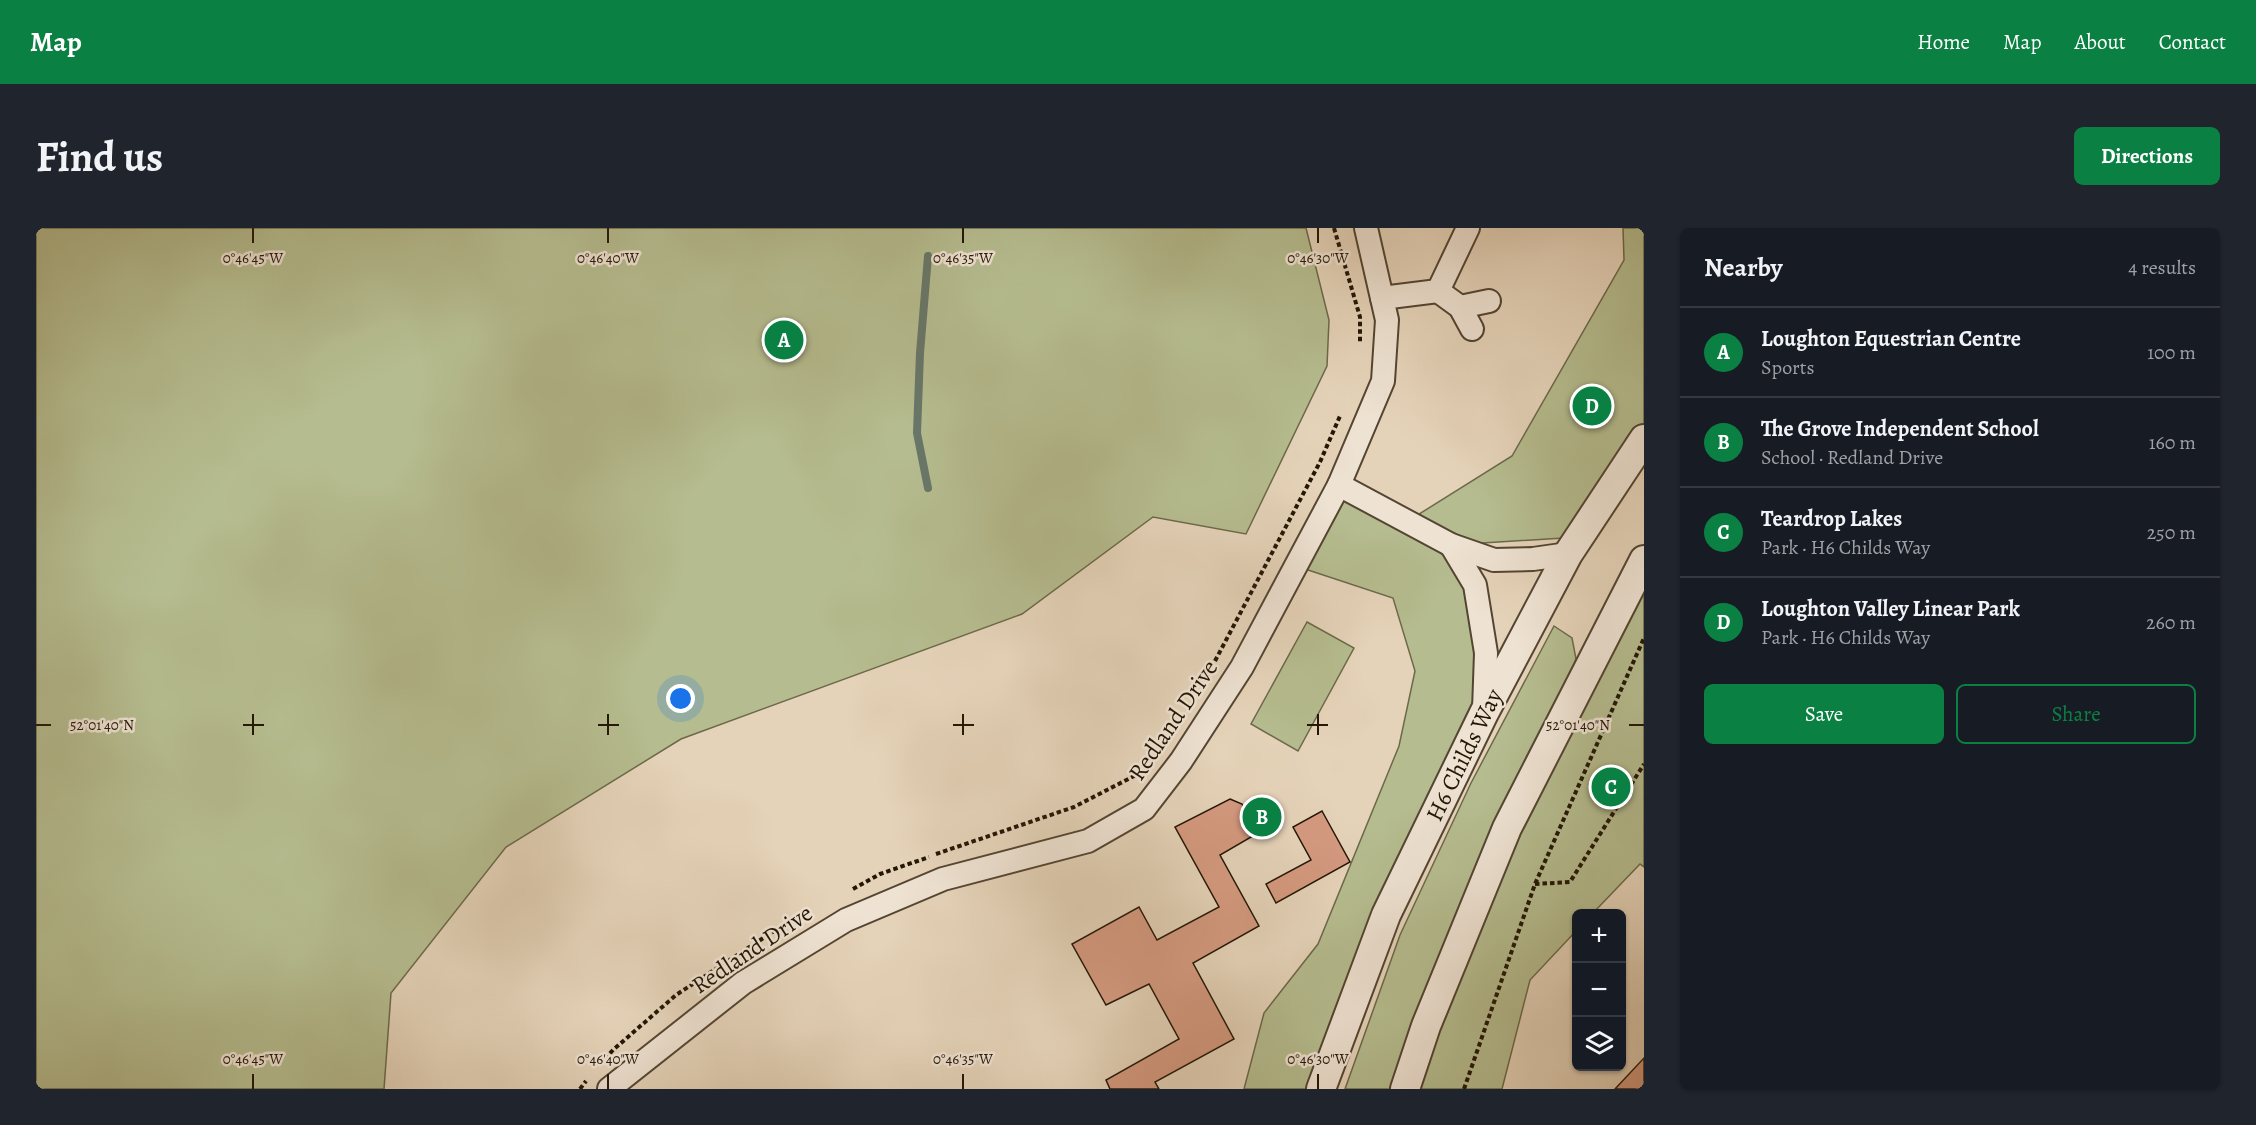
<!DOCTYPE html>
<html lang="en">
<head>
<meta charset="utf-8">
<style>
  body { margin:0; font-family:Alegreya,serif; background:#20242c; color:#f1f3f6 }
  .controls { position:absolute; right:18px; bottom:18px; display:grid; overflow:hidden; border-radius:9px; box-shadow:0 2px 4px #0004 }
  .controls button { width:54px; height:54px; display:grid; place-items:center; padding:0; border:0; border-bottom:2px solid #363941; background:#171b24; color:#f1f3f6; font:30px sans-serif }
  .you { position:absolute; left:645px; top:471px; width:21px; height:21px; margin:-15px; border:4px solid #fff; border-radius:50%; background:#1a73e8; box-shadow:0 0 0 9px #1a73e833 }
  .badge { display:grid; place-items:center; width:39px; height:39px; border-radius:50%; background:#0b8043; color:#fff; font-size:20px; font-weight:700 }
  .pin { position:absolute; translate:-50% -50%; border:3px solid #fff; box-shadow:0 2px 6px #0006 }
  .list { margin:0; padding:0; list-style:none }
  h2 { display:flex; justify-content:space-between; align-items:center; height:78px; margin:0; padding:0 24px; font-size:26px }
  h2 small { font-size:20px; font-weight:400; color:#9ea1a6 }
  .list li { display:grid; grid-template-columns:39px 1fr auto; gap:18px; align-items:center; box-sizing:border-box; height:90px; padding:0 24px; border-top:2px solid #363941 }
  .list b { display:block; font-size:22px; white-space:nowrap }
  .list p { margin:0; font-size:20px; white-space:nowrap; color:#9ea1a6 }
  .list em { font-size:20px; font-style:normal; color:#9ea1a6 }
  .actions { display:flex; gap:12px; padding:18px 24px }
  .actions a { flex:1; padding:14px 0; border:2px solid #0b8043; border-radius:9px; text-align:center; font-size:21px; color:#0b8043 }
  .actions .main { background:#0b8043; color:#fff }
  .icon { flex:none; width:33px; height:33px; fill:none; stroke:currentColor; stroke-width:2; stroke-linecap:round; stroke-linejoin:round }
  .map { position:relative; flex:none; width:1608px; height:861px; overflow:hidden; border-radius:9px }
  header { display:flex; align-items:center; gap:36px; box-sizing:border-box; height:84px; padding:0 30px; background:#0b8043; color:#fff }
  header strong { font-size:28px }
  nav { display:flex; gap:33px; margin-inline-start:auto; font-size:21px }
  .intro { display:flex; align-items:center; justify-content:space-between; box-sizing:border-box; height:144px; padding:0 36px }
  h1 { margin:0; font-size:42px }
  .button { padding:15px 27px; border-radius:9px; background:#0b8043; color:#fff; font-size:21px; font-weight:700 }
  main { display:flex; gap:36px; padding:0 36px }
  aside { flex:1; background:#171b24; border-radius:9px; box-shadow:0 2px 4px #0004 }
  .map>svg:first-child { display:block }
</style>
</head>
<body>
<header>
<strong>Map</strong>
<nav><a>Home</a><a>Map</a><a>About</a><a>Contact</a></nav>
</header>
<div class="intro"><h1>Find us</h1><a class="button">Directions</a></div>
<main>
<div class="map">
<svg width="1608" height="861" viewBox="0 0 1608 861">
  <rect width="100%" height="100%" fill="#e5d3b9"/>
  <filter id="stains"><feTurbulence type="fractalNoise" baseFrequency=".00333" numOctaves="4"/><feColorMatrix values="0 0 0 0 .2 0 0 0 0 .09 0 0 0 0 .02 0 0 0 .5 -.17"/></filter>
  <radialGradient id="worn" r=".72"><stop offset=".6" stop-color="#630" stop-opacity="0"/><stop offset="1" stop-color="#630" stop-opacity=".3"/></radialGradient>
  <g fill="#b5bc8f" stroke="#6c694a" stroke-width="1.5">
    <polygon points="0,0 1270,0 1293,92 1291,138 1210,306 1117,289 986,386 645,511 470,619 355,765 348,861 0,861"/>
    <polygon points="1587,0 1608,0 1608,211 1543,309 1415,317 1439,357 1448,485 1287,861 1208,861 1228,785 1282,716 1363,518 1379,443 1357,370 1260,338 1303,257 1372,293 1476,228 1588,32"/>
    <polygon points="1608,332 1608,639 1604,636 1557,685 1540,686 1540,703 1494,752 1466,861 1369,861 1390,798"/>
    <polygon points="1271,394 1318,420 1262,523 1215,496"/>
    <polygon points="1518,398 1536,410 1540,431 1528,465 1359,861 1309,861 1364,707 1435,555"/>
  </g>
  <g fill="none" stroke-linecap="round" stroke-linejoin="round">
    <polyline stroke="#687769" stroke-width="8" points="892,28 884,125 881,205 892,260"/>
  </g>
  <g fill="#d59a80" stroke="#231605" stroke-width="1.5">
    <polygon points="1194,571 1206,576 1222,605 1184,627 1223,698 1157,735 1198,811 1119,854 1123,861 1074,861 1070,852 1143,811 1113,756 1070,777 1036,716 1103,679 1121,712 1183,679 1139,599"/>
    <polygon points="1286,583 1314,634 1240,675 1230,656 1275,632 1257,599"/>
    <polygon points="1608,830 1608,861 1579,861"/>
  </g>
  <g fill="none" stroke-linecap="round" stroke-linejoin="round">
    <g stroke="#544532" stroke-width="26">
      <g id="minor">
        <polyline points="1402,63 1424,79 1436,101"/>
        <polyline points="1346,70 1402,63 1432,0"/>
        <polyline points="1424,79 1453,73"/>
        <polyline points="1303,257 1415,317 1458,332 1497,331 1532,326"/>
        <polyline points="1415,317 1439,357 1450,425 1448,482"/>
        <polyline points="573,861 707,755 810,692 907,651 1052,613 1108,581 1145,533 1206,439 1303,257 1347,153 1351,92 1330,0"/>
      </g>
    </g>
    <g stroke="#544532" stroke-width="32">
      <g id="tertiary">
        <polyline points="1285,861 1350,687 1448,485 1532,326 1608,211"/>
        <polyline points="1369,861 1390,798 1471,600 1608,332"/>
      </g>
    </g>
    <g stroke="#231605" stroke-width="4" stroke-dasharray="4.5 3" stroke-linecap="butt">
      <polyline points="1298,0 1324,89 1324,116"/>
      <polyline points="1179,433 1284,234 1304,188"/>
      <polyline points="900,626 1038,579 1104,545"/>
      <polyline points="1499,656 1534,654 1608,536"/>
      <polyline points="817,661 844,646 893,629"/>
      <polyline points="569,831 577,822 640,767 735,705 766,689"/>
      <polyline points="544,861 550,853"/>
      <polyline points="1428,861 1499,656 1608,410"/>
    </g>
    <use href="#minor" stroke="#eee2d2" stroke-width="22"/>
    <use href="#tertiary" stroke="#eee2d2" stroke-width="28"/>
  </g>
  <path fill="none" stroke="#231605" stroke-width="2" d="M217,0V15M572,0V15M927,0V15M1282,0V15M217,486V507M572,486V507M927,486V507M1282,486V507M0,497H15M207,497H228M562,497H583M917,497H938M1271,497H1292M1593,497H1608M217,846V861M572,846V861M927,846V861M1282,846V861"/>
  <g text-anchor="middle" stroke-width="5" stroke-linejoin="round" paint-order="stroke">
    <g font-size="24" fill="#231605" stroke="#eee2d2">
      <text transform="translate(1137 492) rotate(-56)" y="8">Redland Drive</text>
      <text transform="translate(1428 527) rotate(-64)" y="8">H6 Childs Way</text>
      <text transform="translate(716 721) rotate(-34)" y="8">Redland Drive</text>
    </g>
  </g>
  <g font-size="15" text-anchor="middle" fill="#231605" stroke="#eee2d2" stroke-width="5" stroke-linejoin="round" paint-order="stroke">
    <text x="217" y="35">0°46'45"W</text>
    <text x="572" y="35">0°46'40"W</text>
    <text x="927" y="35">0°46'35"W</text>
    <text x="1282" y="35">0°46'30"W</text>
    <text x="66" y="502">52°01'40"N</text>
    <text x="1542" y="502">52°01'40"N</text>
    <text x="217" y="836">0°46'45"W</text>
    <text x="572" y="836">0°46'40"W</text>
    <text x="927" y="836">0°46'35"W</text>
    <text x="1282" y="836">0°46'30"W</text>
  </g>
  <rect width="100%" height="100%" filter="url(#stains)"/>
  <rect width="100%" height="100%" fill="url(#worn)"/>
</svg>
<div class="controls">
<button>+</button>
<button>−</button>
<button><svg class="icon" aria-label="layers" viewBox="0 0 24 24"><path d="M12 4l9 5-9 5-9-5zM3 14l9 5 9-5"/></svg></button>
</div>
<div class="you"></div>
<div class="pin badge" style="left:748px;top:112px">A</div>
<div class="pin badge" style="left:1226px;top:589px">B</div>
<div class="pin badge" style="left:1575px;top:559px">C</div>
<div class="pin badge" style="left:1556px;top:178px">D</div>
</div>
<aside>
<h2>Nearby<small>4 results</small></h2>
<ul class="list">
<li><span class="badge">A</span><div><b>Loughton Equestrian Centre</b><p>Sports</p></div><em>100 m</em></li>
<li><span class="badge">B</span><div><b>The Grove Independent School</b><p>School · Redland Drive</p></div><em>160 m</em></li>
<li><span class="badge">C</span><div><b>Teardrop Lakes</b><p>Park · H6 Childs Way</p></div><em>250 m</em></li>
<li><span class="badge">D</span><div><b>Loughton Valley Linear Park</b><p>Park · H6 Childs Way</p></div><em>260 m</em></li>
</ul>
<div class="actions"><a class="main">Save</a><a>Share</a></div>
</aside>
</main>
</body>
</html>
